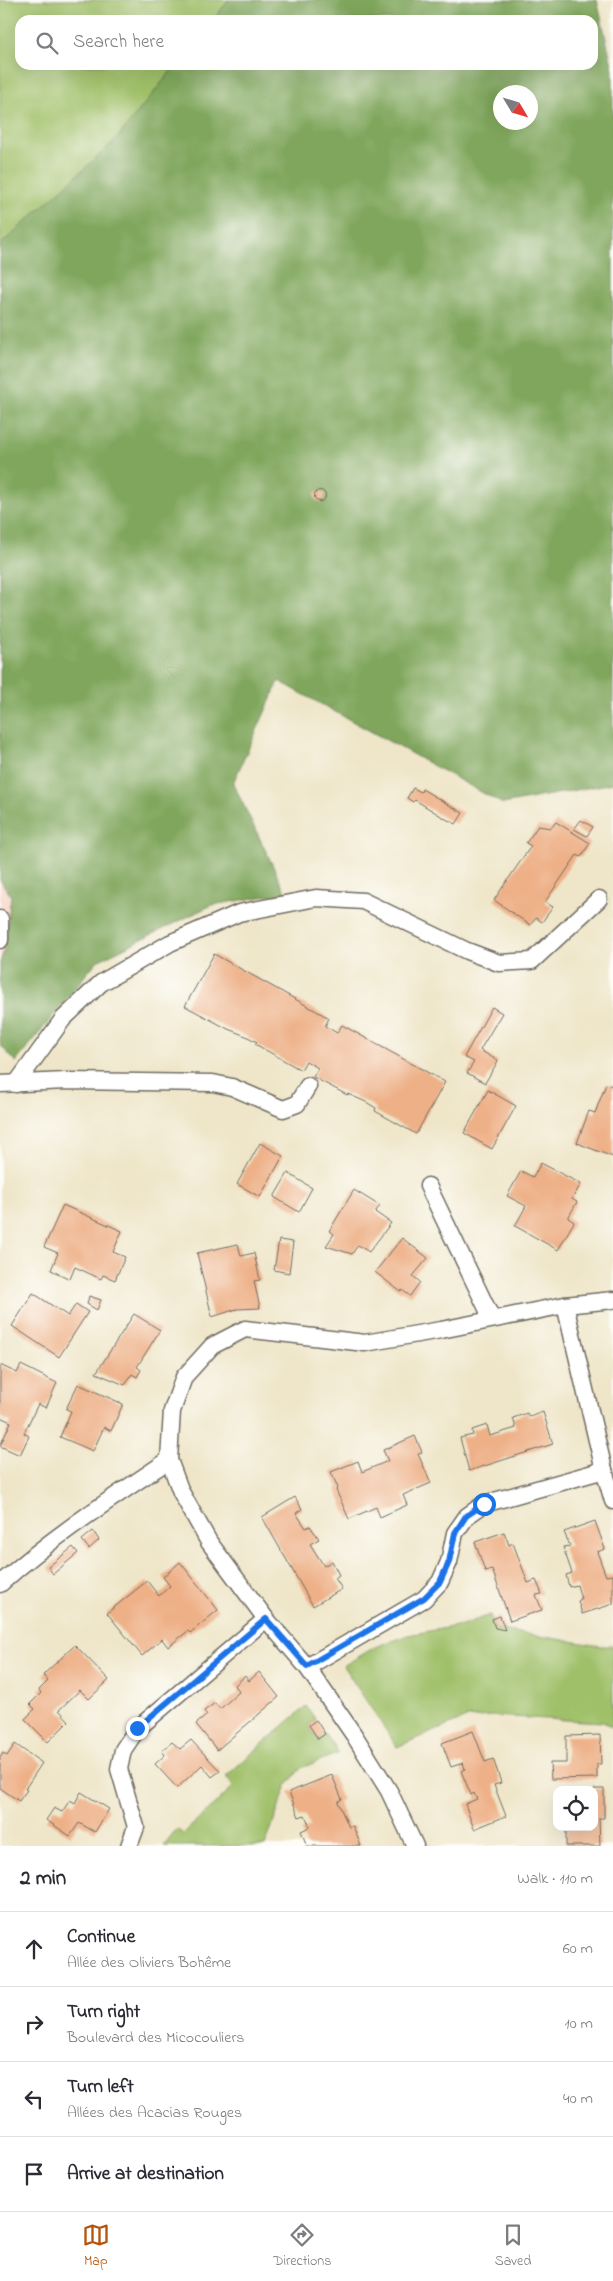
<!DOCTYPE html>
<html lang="en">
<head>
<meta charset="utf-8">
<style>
  body { margin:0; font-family:"Indie Flower",sans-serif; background:#f7f7f7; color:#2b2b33 }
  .controls { position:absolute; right:15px; bottom:15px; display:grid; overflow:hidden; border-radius:10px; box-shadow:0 5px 20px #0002 }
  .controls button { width:45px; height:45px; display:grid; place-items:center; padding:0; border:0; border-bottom:1px solid #e1e1e2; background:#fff; color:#2b2b33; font:25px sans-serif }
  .compass { position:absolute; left:493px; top:85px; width:45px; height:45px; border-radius:50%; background:#fff; box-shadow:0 5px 20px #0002; rotate:128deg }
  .stop { position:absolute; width:15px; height:15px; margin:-11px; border:4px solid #1a73e8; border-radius:50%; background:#fff }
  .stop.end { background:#1a73e8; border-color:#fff; box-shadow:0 1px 5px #0008 }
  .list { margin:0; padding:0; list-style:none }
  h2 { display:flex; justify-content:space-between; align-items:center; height:65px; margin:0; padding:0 20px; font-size:21px }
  h2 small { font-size:16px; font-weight:400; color:#7c7c81 }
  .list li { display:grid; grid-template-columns:32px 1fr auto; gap:15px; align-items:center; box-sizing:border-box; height:75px; padding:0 20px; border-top:1px solid #e1e1e2 }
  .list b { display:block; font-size:19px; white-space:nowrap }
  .list p { margin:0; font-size:16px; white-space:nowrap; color:#7c7c81 }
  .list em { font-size:16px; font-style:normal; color:#7c7c81 }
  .icon { flex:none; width:28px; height:28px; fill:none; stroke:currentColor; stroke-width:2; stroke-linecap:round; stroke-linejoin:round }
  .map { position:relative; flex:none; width:613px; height:1846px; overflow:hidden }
  .search { position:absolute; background:#fff; box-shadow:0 5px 20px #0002; left:15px; right:15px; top:15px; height:55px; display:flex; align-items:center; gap:12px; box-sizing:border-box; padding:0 18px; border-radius:15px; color:#7c7c81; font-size:19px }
  .sheet { height:365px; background:#fff }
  nav { display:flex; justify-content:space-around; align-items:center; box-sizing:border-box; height:70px; border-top:1px solid #e1e1e2; background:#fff; font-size:14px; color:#7c7c81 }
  nav a { display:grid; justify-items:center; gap:2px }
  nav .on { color:#b45309 }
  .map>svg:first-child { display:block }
</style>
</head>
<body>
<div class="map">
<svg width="613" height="1846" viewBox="0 0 613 1846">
  <rect width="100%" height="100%" fill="#fdfcf7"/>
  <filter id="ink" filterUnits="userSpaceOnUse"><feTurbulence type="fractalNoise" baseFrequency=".02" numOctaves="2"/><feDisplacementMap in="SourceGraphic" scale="10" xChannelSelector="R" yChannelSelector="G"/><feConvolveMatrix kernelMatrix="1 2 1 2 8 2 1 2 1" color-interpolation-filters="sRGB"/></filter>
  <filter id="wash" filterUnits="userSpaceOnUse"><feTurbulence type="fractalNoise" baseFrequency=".0096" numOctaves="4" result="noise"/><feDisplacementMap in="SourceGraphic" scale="20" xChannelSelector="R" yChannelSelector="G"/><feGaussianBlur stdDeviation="1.12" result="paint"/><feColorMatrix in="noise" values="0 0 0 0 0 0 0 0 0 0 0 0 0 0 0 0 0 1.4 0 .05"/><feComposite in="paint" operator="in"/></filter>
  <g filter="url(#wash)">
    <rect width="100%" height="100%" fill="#efe6c9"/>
    <polygon fill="#f6d2c5" points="0,880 11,896 4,950 0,963"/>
    <g fill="#9fbf68" stroke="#65754a">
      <polygon points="0,0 229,0 213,20 20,20 20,65 176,65 114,142 0,245"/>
      <polygon points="490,1615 495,1629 601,1646 613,1646 613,1727 603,1722 492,1716 466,1718 397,1747 343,1666 375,1647 408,1635 462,1625"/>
      <polygon points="306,1706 316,1720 309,1725 318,1739 325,1734 339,1753 301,1768 287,1785 265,1846 164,1846 177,1829 183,1834 233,1787 226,1776"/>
    </g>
    <path fill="#7fa65c" stroke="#556844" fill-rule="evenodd" d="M229,0H597L613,69V783L503,804L279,681L233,783L286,893L212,905L97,961L16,1062L0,1045V963L4,950L11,896L0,880V245L114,142L176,65H593V20H213ZM500,92H530V122H500Z"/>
    <g id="blocks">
      <g fill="#eeb087">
        <circle cx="320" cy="496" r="5.5"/>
        <polygon points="413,788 421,792 422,789 463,813 456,824 446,819 415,800 413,802 407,798"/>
        <polygon points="581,820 593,827 587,836 574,829"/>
        <polygon points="556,822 590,843 581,857 577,855 545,902 553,907 542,922 536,918 530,925 494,900 531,846 526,843 538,826 551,828"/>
        <polygon points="214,954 329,1018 325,1026 337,1033 342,1025 445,1082 416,1134 375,1111 376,1108 366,1102 348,1094 347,1095 313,1077 318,1068 306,1061 301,1070 255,1044 257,1042 246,1036 228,1029 185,1006"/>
        <polygon points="492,1007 502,1013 480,1050 498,1061 485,1083 467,1073 474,1062 464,1057"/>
        <polygon points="606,1084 613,1086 613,1157 577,1143 589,1111 595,1113"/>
        <polygon points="488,1090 516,1106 492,1149 464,1133"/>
        <polygon points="260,1143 283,1156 260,1197 237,1184"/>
        <polygon points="541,1163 581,1184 572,1199 577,1202 568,1218 574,1222 558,1250 515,1226 526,1206 507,1196 521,1171 533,1177"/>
        <polygon points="288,1173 312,1188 299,1212 274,1197"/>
        <polygon points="354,1190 380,1206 375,1212 391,1223 369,1252 358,1245 352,1254 326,1246 334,1234 329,1231"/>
        <polygon points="63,1205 122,1231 113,1252 125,1257 115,1280 103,1275 101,1279 75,1267 70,1279 51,1270 58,1253 44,1247"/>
        <polygon points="402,1238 428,1258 413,1276 420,1282 410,1296 402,1290 401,1292 375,1272"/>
        <polygon points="279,1240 293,1242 289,1273 274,1270"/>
        <polygon points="238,1244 241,1256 254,1253 260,1280 254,1281 260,1308 237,1309 212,1317 197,1253"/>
        <polygon points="33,1293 68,1316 76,1304 88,1312 59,1357 12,1326"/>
        <polygon points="89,1296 101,1300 97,1310 87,1304"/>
        <polygon points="134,1314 160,1330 137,1367 141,1370 137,1377 132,1374 125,1385 96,1373"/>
        <polygon points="0,1365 17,1373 21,1365 57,1383 46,1408 38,1404 24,1433 29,1436 20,1455 0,1446 11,1422 0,1417"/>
        <polygon points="78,1384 123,1404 111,1431 104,1427 93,1451 60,1437 71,1411 66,1409"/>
        <polygon points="543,1412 553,1444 469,1471 460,1438 473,1435 472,1430 487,1425 490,1436 516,1428 513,1418 527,1413 529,1417"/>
        <polygon points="415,1436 422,1452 418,1454 431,1483 403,1495 407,1505 380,1517 376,1507 349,1519 336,1490 338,1488 331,1472 358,1461 362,1472 388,1461 383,1450"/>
        <polygon points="295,1497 302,1509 296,1513 306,1528 310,1526 319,1539 310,1544 324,1566 332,1561 339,1575 335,1578 342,1589 313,1606 262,1517"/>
        <polygon points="595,1521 605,1549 597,1552 606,1576 613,1575 613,1604 582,1614 578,1601 581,1599 577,1585 569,1587 566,1575 572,1573 563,1547 570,1546 564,1532"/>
        <polygon points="93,1531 99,1540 89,1549 82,1540"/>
        <polygon points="504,1532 509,1545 513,1543 528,1583 536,1580 542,1594 536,1595 542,1610 510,1621 492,1569 485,1571 475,1542"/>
        <polygon points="73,1547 78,1553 53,1574 48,1567"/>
        <polygon points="180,1562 218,1610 190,1633 188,1631 168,1647 162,1639 142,1656 107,1613 147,1581 159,1596 170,1586 163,1577"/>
        <polygon points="500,1616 505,1630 495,1628 492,1619"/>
        <polygon points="75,1645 109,1680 89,1699 80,1690 59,1710 69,1721 48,1742 25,1719 35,1709 30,1704 41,1693 39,1690 48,1681 43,1675"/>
        <polygon points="259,1672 279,1697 217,1750 196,1724 207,1715 204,1711 215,1703 220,1709 239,1692 235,1685 245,1676 249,1681"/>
        <polygon points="316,1720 325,1734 318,1739 309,1725"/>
        <polygon points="473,1731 485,1762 493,1759 497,1770 501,1783 494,1785 506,1816 474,1829 465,1804 477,1799 474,1793 471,1795 461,1771 465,1769 463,1763 451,1767 442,1743"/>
        <polygon points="600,1735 601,1764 597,1764 597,1778 551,1779 550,1763 566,1763 566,1736"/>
        <polygon points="191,1740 220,1771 212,1777 202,1765 177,1788 155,1764 165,1755 162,1751 172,1742 180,1749"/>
        <polygon points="15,1744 42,1763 25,1789 27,1790 19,1801 0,1788 0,1758 3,1753 7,1756"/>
        <polygon points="332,1775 342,1799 338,1802 343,1814 349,1827 353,1826 361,1846 307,1846 301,1831 310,1827 305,1815 299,1817 289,1792"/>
        <polygon points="594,1789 604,1789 604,1818 599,1818 600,1846 566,1846 566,1827 594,1827"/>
        <polygon points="81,1792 109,1809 95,1832 79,1823 70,1836 46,1820 54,1808 62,1812 70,1800 75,1803"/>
      </g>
    </g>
  </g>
  <g filter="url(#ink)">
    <use href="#blocks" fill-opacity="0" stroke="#706c62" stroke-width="1"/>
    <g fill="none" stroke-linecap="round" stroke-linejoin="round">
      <g stroke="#706c62" stroke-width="19">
        <g id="service">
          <polyline points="0,919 0,940"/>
          <polyline points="0,1084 67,1081 213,1083 232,1087 283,1109 297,1104 308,1086"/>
          <polyline points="16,1084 63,1019 101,983 170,943 239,913 316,898 363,901 467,951 499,963 532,961 599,899"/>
          <polyline points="428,1186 492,1319"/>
          <polyline points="565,1305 604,1470 613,1501"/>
          <path d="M0,1584C52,1537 111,1499 169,1460"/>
          <polyline points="307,1667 424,1599 440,1582 449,1562 455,1533 467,1516 484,1504 604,1470"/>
          <polyline points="129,1846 136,1827 119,1769 123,1750 137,1729 266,1619"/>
          <polyline points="415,1846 389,1791 354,1735 307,1667 266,1619 209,1542 181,1492 169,1460 172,1411 184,1377 212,1346 245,1329 365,1343 441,1330 565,1305 613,1300"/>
        </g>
      </g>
      <use href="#service" stroke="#fff" stroke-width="16"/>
    </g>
  </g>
  <g fill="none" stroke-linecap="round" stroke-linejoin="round" filter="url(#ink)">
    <polyline stroke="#1a73e8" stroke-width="6" points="137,1728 266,1619 307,1666 424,1598 440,1582 449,1562 455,1533 466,1516 484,1504"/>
  </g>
</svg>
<div class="controls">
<button><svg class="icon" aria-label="locate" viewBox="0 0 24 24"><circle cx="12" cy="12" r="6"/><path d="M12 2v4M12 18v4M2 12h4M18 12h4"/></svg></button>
</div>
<svg class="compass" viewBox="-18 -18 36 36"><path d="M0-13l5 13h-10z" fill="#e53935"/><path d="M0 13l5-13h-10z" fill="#7c7c81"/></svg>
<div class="stop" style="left:484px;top:1504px"></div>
<div class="stop end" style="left:137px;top:1728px"></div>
<div class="search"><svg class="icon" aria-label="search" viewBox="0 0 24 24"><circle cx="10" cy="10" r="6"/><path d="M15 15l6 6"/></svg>Search here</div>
</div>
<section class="sheet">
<h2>2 min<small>Walk · 110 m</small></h2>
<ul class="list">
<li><svg class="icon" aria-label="ahead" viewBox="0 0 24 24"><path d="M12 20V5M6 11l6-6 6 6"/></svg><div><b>Continue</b><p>Allée des Oliviers Bohême</p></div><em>60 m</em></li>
<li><svg class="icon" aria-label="right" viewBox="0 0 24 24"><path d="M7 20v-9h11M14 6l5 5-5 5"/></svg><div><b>Turn right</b><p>Boulevard des Micocouliers</p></div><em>10 m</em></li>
<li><svg class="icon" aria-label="left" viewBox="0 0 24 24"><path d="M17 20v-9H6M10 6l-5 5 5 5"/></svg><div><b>Turn left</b><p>Allées des Acacias Rouges</p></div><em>40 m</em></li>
<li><svg class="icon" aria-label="arrive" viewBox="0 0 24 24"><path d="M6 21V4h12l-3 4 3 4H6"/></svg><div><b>Arrive at destination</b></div></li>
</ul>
</section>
<nav>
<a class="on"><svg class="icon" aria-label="map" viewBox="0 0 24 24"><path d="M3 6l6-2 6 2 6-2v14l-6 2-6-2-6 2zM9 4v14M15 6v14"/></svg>Map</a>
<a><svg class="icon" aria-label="directions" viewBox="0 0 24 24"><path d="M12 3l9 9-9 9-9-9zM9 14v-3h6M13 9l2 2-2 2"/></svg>Directions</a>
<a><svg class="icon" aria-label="saved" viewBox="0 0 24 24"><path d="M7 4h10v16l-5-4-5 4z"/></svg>Saved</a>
</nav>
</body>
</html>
